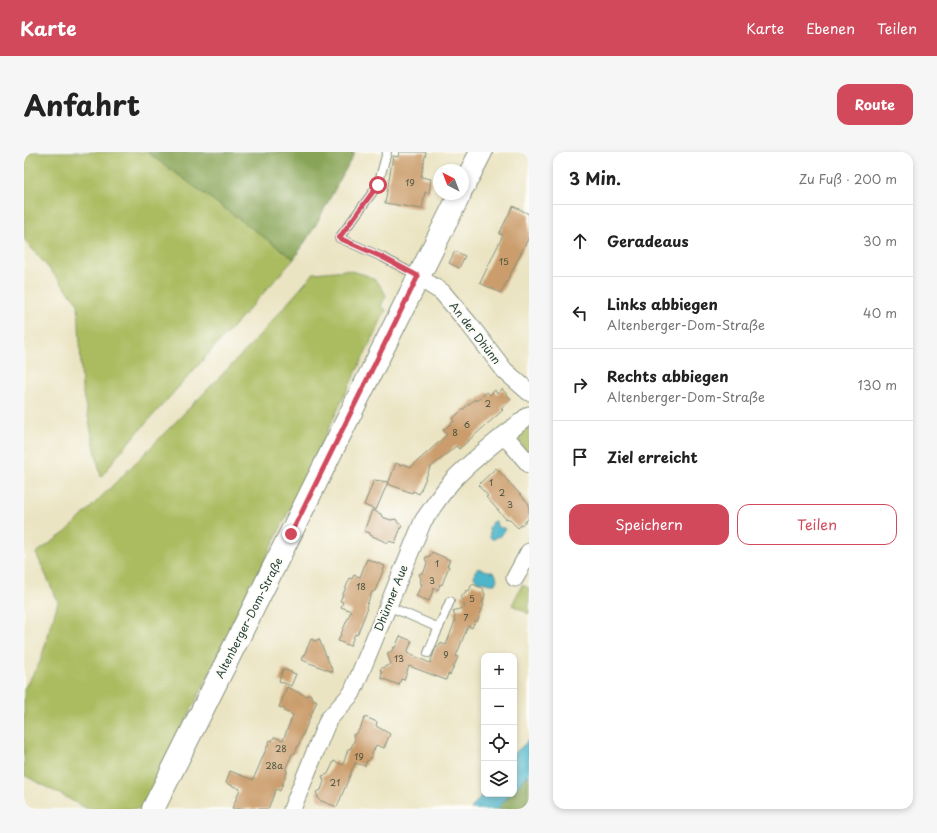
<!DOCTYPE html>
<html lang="de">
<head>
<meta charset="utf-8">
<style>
  body { margin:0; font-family:"Playpen Sans",sans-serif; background:#f6f6f6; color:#222 }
  .controls { position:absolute; right:12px; bottom:12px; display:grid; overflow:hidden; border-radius:8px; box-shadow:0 2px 6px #0003 }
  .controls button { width:36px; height:36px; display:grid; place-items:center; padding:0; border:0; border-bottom:1px solid #e0e0e0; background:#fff; color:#222; font:20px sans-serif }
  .compass { position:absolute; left:409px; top:12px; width:36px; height:36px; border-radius:50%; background:#fff; box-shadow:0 2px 6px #0003; rotate:318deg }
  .stop { position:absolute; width:12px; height:12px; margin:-9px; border:3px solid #d1495b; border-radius:50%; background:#fff }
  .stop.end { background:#d1495b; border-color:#fff; box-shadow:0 1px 4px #0008 }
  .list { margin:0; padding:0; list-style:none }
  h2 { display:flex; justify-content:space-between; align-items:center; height:52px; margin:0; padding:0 16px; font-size:17px }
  h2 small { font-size:13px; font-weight:400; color:#767676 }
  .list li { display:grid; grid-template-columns:26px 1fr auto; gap:12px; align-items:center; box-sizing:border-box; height:72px; padding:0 16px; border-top:1px solid #e0e0e0 }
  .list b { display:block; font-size:15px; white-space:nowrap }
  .list p { margin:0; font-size:13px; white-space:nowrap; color:#767676 }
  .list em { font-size:13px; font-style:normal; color:#767676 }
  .actions { display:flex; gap:8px; padding:12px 16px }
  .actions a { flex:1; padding:9px 0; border:1px solid #d1495b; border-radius:12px; text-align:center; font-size:14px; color:#d1495b }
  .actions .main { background:#d1495b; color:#fff }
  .icon { flex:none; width:22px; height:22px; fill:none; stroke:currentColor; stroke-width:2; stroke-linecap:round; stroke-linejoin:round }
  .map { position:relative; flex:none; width:505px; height:657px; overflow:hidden; border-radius:12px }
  header { display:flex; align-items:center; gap:24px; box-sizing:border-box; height:56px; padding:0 20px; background:#d1495b; color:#fff }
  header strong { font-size:19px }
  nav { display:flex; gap:22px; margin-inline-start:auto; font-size:14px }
  .intro { display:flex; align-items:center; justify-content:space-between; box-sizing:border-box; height:96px; padding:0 24px }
  h1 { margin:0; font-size:28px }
  .button { padding:10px 18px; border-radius:12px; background:#d1495b; color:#fff; font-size:14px; font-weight:700 }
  main { display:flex; gap:24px; padding:0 24px }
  aside { flex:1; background:#fff; border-radius:12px; box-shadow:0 2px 6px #0003 }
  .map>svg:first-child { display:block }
</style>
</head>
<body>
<header>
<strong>Karte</strong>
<nav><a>Karte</a><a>Ebenen</a><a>Teilen</a></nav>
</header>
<div class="intro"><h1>Anfahrt</h1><a class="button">Route</a></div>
<main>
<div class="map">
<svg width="505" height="657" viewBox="0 0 505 657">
  <rect width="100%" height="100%" fill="#fdfcf7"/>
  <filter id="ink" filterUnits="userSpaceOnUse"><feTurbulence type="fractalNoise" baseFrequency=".025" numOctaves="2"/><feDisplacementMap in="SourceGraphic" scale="8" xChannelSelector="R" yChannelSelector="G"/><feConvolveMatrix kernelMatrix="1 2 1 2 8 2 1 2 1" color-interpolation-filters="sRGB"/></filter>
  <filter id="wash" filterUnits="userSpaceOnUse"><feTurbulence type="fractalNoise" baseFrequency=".012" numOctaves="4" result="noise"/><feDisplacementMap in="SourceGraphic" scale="16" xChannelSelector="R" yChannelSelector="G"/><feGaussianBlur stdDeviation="0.9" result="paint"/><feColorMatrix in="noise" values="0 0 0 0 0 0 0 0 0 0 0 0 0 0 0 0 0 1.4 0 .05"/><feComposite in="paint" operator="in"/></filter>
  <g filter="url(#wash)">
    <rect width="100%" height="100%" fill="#ebe4c3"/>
    <g fill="#abbc60" stroke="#657c4a">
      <polygon points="0,0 123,0 270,107 96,300 77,325 58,237 54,151 0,87"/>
      <path d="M322,118C342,123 353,123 362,144L357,154L362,158L193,507L117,657H64L0,623V537L16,510L34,450L12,401L42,380L131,291L226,194L290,121Z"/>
      <polygon points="505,272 505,305 493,285"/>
      <polygon points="498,433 505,436 505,462 488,453"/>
    </g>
    <g fill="#88a456" stroke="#547045">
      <polygon points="123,0 331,0 290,76 270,107"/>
      <polygon points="505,622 505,646 499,657 473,657 487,642 490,642 490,638"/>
    </g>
    <g fill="#4db6cb" stroke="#367a80">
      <polygon points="472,369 473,374 476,376 480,376 481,378 477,384 472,385 469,388 466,385 465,376 468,370"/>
      <polygon points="454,416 471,421 473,427 471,432 466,432 453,429 450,425 451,419"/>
      <polygon points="505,588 505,622 490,638 490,602"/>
      <polygon points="460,640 460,642 487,642 473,657 447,657"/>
    </g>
    <g id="blocks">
      <g fill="#cb9d6c">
        <polygon points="375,0 402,0 397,25 407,27 405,41 401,40 398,57 361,51 369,4 374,5"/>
        <polygon points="489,54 505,62 505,85 477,141 456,131 479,83 475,82"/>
        <polygon points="431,99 441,104 435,116 425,111"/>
        <polygon points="478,237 487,247 477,256 479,258 435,297 432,294 406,316 395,342 389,339 388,341 364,332 372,311 376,313 379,312 387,315 423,283 419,278 430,269 428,267 451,247 452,249 463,240 466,243 471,238 473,242"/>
        <polygon points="472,316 505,352 505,366 494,376 484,366 482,367 462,345 464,344 454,333"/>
        <polygon points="350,328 364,330 352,358 340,353"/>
        <polygon points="348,358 357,362 358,365 367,368 372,367 374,371 378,373 371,391 365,389 364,391 346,383 346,381 340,379"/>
        <polygon points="408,400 426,408 423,414 425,414 418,433 416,432 414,438 410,436 405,449 392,444 398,432 396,431 397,427 395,422 400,420 403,411 401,406 406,404"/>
        <polygon points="343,407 361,414 351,439 348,440 342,455 343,458 333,483 331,482 326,494 314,489 327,459 317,455 319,450 316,449 326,426 328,427 330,423 336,425"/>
        <polygon points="448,432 459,436 461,443 458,451 460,452 453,470 451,469 448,476 444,474 432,504 434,505 426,523 424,522 422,528 385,514 380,528 377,527 375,533 357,526 358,522 356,517 367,512 363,501 368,499 369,495 371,496 376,484 388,489 383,501 406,511 412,495 415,494 416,491 422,493 431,469 430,468 431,465 429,459 441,455 436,444 441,441 442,438 445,439"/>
        <polygon points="287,487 291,489 295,487 309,520 278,508"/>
        <polygon points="259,517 272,522 267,534 255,529"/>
        <polygon points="263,535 282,544 286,542 289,547 293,549 271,601 268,602 262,616 263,620 256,639 252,637 244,657 208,657 216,637 202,631 206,619 229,628 246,588 248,589 250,585 259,588 269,563 260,559 261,557 255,555"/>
        <polygon points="341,565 353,570 352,574 366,582 360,596 352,593 345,609 343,608 341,614 331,611 313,655 295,648 292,640 297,638 300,629 298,624 304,622 310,609 319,613 324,597 327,596 331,587 329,583 333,581 335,577 336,577"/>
      </g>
    </g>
  </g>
  <g filter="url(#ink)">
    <use href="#blocks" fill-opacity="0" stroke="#85907c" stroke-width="1"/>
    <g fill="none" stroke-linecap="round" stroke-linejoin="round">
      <g stroke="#85907c" stroke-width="10">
        <g id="service">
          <polyline points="363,0 354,33 315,86 358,105 394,124"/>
          <polyline points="364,454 415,476"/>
          <polyline points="404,501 426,449"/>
        </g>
      </g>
      <g stroke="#85907c" stroke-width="19">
        <g id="minor">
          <polyline points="394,125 418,140 445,172 481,219 505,240"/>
          <polyline points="480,283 505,312"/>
          <polyline points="491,426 505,400"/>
          <path d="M268,657L304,568L328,541L399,369C409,355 418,340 430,327C453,303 480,284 505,263"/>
        </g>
      </g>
      <g stroke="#85907c" stroke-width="24">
        <g id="secondary">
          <polyline points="439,35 457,0"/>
          <polyline points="129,657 436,42"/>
        </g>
      </g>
      <use href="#service" stroke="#fff" stroke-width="8"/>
      <use href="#minor" stroke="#fff" stroke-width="17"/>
      <use href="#secondary" stroke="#fff" stroke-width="22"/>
    </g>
  </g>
  <g fill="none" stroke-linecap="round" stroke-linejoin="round" filter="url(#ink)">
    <polyline stroke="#d1495b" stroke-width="5" points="267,382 394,124 358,105 315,86 354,33"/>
  </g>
  <g text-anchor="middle" stroke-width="4" stroke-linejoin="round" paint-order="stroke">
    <g font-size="9" fill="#4a5542">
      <text x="386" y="34">19</text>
      <text x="480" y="113">15</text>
      <text x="464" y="255">2</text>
      <text x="443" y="276">6</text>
      <text x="431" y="284">8</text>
      <text x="467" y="334">1</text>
      <text x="478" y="344">2</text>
      <text x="486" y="356">3</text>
      <text x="413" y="415">1</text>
      <text x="408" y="432">3</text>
      <text x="337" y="438">18</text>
      <text x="448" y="450">5</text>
      <text x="442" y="469">7</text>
      <text x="422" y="506">9</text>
      <text x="375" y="510">13</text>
      <text x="257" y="600">28</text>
      <text x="335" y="608">19</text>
      <text x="250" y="617">28a</text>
      <text x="311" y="634">21</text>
    </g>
    <g font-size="11" fill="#1f3d34" stroke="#fdfcf7">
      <text transform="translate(451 181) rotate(52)" y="4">An der Dhünn</text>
      <text transform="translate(367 446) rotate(-68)" y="4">Dhünner Aue</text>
      <text transform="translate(225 466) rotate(-63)" y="4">Altenberger-Dom-Straße</text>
    </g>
  </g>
</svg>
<div class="controls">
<button>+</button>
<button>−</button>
<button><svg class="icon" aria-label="locate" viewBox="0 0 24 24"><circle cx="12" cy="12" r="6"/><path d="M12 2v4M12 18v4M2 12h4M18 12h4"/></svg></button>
<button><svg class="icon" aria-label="layers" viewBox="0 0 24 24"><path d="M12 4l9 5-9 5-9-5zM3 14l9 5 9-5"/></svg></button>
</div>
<svg class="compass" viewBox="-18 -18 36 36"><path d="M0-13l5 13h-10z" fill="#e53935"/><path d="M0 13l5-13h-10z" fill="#767676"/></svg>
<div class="stop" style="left:354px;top:33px"></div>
<div class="stop end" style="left:267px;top:382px"></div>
</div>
<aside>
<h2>3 Min.<small>Zu Fuß · 200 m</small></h2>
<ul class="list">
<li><svg class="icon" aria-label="ahead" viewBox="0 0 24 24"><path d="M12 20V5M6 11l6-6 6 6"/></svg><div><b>Geradeaus</b></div><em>30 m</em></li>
<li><svg class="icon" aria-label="left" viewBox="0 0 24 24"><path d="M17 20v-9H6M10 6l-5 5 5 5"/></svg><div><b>Links abbiegen</b><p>Altenberger-Dom-Straße</p></div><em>40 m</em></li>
<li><svg class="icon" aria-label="right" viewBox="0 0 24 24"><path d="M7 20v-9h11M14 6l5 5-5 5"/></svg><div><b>Rechts abbiegen</b><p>Altenberger-Dom-Straße</p></div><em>130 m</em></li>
<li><svg class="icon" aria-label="arrive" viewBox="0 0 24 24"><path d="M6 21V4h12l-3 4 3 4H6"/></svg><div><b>Ziel erreicht</b></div></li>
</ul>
<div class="actions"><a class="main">Speichern</a><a>Teilen</a></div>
</aside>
</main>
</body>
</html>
